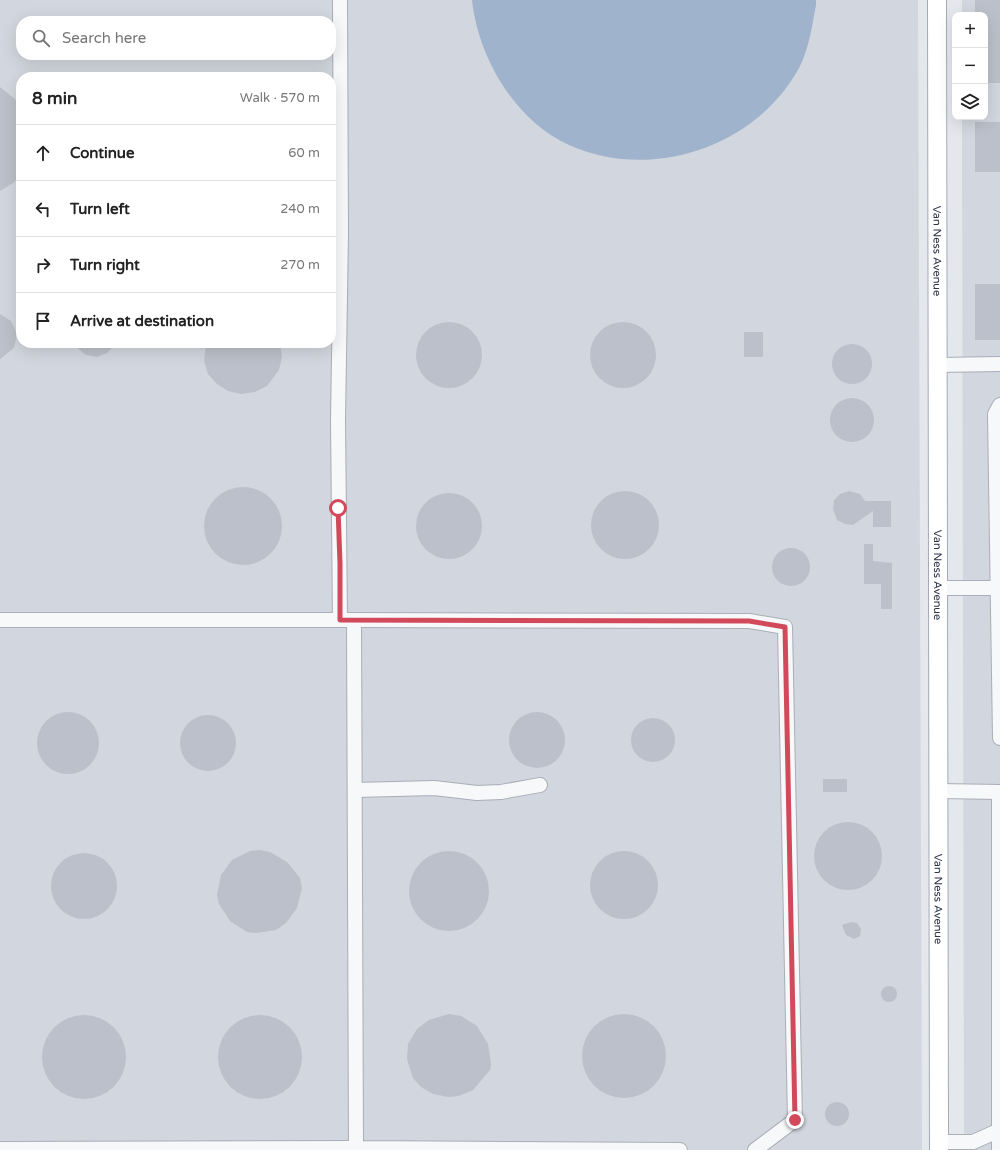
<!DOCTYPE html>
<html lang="en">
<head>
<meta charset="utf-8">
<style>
  body { margin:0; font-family:"Varela Round",sans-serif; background:#f2f2f2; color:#222 }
  .controls { position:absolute; right:12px; top:12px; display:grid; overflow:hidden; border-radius:8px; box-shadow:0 4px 16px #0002 }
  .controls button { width:36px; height:36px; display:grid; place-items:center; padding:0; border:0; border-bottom:1px solid #e0e0e0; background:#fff; color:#222; font:20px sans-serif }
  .stop { position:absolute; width:12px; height:12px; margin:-9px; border:3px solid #d1495b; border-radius:50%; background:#fff }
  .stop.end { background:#d1495b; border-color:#fff; box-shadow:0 1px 4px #0008 }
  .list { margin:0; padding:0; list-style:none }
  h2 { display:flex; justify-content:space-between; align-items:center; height:52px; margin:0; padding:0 16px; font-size:17px }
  h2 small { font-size:13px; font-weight:400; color:#767676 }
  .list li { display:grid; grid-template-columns:26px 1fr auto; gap:12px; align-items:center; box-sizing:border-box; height:56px; padding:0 16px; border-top:1px solid #e0e0e0 }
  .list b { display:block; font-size:15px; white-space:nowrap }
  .list em { font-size:13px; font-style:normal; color:#767676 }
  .icon { flex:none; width:22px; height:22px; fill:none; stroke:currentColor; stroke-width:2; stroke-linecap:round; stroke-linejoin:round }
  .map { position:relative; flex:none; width:1000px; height:1150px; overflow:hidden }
  .search { position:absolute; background:#fff; box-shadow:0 4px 16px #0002; left:16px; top:16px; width:320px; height:44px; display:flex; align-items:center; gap:10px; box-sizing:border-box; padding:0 14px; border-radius:16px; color:#767676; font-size:15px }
  .panel { position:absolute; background:#fff; box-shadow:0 4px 16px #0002; left:16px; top:72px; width:320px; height:276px; border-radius:16px }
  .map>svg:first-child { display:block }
</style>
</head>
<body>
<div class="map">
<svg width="1000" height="1150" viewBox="0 0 1000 1150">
  <rect width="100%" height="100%" fill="#e4e7ec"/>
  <g fill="#d2d6de" fill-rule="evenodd">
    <path d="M0,0H918L922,1150H0ZM21,21H331V55H21ZM21,77H331V343H21Z"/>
    <polygon points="962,0 1000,0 1000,1150 964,1150 962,117 985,117 985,15 962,15"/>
  </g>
  <path fill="#9fb4cc" d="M472,0H816V5C812,26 809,49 799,68C756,147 651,182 569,145C515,121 478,57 472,0Z"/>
  <g fill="#bbc0ca">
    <polygon points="975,0 1000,0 1000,83 985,83 985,15 975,15"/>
    <polygon points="0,87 21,104 21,175 13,183 0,191"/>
    <rect x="975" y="122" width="25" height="50"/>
    <rect x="975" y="284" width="25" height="56"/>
    <polygon points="0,314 11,321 17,334 14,348 0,359"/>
    <circle cx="623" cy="355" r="33"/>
    <circle cx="449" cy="355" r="33"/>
    <rect x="744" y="332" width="19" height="25"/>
    <polygon points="71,343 117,343 107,353 97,357 86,355"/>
    <polygon points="206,343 280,343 282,357 279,370 267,386 255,392 241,394 228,391 217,384 208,374 204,361"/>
    <circle cx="852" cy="364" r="20"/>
    <circle cx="852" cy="420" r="22"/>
    <circle cx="243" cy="526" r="39"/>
    <circle cx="625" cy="525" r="34"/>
    <polygon points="849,491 860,494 865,501 891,501 891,527 873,527 873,511 853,525 845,524 837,520 833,509 834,500 840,494"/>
    <circle cx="449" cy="526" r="33"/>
    <polygon points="864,544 873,544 873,561 892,563 892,609 881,609 881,584 864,584"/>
    <circle cx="791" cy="567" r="19"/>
    <circle cx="537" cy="740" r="28"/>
    <circle cx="68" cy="743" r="31"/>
    <circle cx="208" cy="743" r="28"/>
    <circle cx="653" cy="740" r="22"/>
    <rect x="823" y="779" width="24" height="13"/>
    <circle cx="848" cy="856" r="34"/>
    <polygon points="260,850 270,852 287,862 300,878 302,888 297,908 286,923 276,930 257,933 247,932 230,921 219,904 217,895 221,875 232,860 250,851"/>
    <circle cx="449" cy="891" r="40"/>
    <circle cx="624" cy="885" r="34"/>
    <circle cx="84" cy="886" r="33"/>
    <polygon points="851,922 857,923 861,929 860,936 854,939 846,935 842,925"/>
    <circle cx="889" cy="994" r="8"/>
    <circle cx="624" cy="1056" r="42"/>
    <polygon points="449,1014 461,1016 477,1026 488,1044 491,1064 490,1070 473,1090 459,1096 448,1097 433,1094 421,1087 413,1078 407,1059 408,1044 417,1029 429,1020"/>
    <circle cx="84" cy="1057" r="42"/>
    <circle cx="260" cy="1057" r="42"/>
    <circle cx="837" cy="1114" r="12"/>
  </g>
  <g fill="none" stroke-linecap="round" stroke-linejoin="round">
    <g stroke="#a9aeb7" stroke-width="16">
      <g id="minor">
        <polyline points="938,365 1000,364"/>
        <polyline points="1000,405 995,414 1000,738"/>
        <polyline points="938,588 998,588"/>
        <polyline points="0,620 354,620 356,1148 680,1150"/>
        <polyline points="340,620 338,420 341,233 340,0"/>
        <polyline points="354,620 749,621 785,627 795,1120 755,1150"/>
        <polyline points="355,790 434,788 477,793 501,792 540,785"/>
        <polyline points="939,791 1000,792"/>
        <polyline points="999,792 999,1150"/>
        <polyline points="939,1142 973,1142 1000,1130"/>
        <polyline points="0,1149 356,1148 356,1150"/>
      </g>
    </g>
    <g stroke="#a3abb8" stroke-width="20">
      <g id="major">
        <path id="s1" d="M937,0L939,1150"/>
      </g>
    </g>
    <use href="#minor" stroke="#f7f8fa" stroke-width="14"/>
    <use href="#major" stroke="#fff" stroke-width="18"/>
  </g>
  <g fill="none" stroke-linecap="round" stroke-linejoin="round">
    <polyline stroke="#d1495b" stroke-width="5" points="338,508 340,563 340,620 749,621 785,627 795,1120"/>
  </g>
  <g text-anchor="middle" stroke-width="4" stroke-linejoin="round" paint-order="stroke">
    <g font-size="11" fill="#2b3445" stroke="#f4f6f9">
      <text dy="4" stroke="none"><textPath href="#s1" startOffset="251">Van Ness Avenue</textPath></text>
      <text dy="4" stroke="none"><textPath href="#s1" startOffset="575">Van Ness Avenue</textPath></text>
      <text dy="4" stroke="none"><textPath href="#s1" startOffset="899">Van Ness Avenue</textPath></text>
    </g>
  </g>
</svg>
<div class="controls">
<button>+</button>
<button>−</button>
<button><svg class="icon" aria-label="layers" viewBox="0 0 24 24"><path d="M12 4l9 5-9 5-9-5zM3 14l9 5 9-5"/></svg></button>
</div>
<div class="stop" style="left:338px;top:508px"></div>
<div class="stop end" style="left:795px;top:1120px"></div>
<div class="search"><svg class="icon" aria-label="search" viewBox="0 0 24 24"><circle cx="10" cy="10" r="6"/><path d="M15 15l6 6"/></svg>Search here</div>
<section class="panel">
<h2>8 min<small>Walk · 570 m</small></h2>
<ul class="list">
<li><svg class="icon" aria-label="ahead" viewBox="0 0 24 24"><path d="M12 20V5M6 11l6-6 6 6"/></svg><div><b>Continue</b></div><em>60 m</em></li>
<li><svg class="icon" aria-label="left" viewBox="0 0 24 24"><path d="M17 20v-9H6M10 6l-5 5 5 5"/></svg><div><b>Turn left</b></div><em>240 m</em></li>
<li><svg class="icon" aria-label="right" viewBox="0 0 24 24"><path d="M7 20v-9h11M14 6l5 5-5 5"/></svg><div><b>Turn right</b></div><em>270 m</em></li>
<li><svg class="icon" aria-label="arrive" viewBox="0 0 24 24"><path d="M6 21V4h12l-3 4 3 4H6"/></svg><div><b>Arrive at destination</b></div></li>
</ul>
</section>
</div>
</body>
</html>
